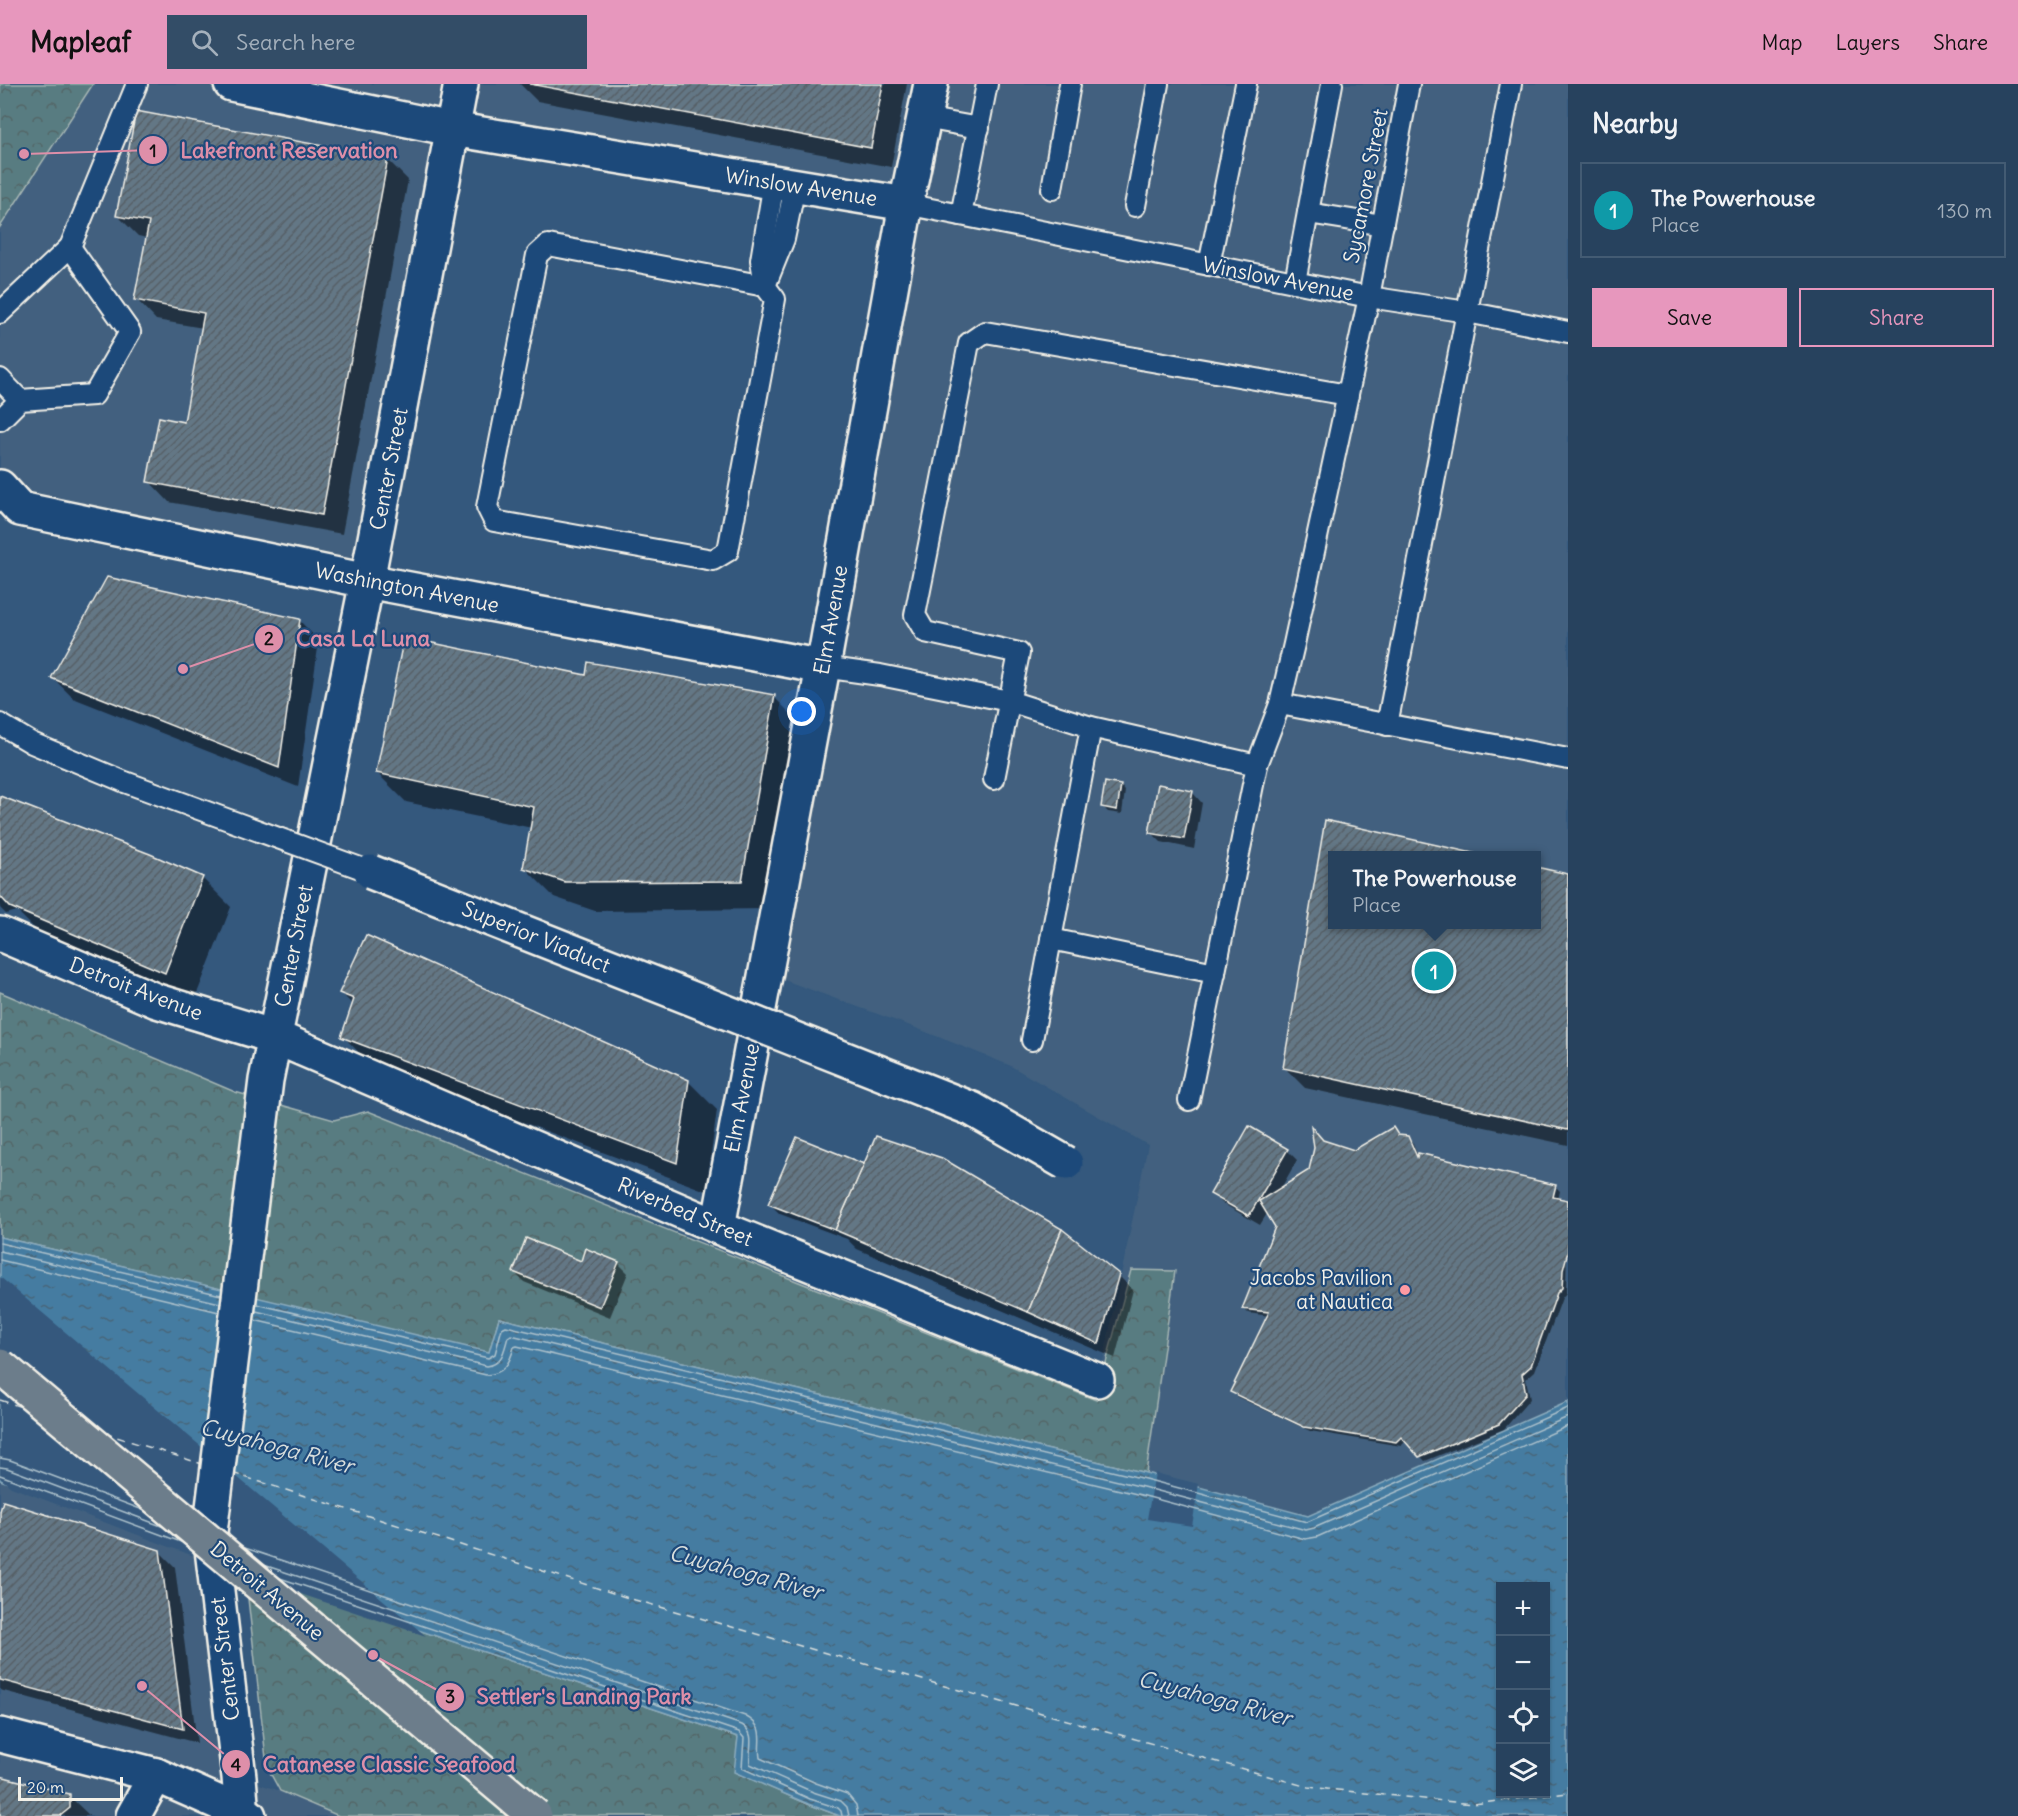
<!DOCTYPE html>
<html lang="en">
<head>
<meta charset="utf-8">
<style>
  body { margin:0; font-family:Delius,sans-serif; background:#334d67; color:#f1f3f6 }
  .controls { position:absolute; right:18px; bottom:18px; display:grid; overflow:hidden; border-radius:0px; box-shadow:0 2px 4px #0004 }
  .controls button { width:54px; height:54px; display:grid; place-items:center; padding:0; border:0; border-bottom:2px solid #435b73; background:#27425e; color:#f1f3f6; font:30px sans-serif }
  .scale { position:absolute; left:18px; bottom:15px; width:105px; box-sizing:border-box; padding-left:6px; border:3px solid #f4f1e8; border-top:0; font-size:16px; line-height:21px; white-space:nowrap; color:#f4f1e8; -webkit-text-stroke:4px #1f4a7a; paint-order:stroke }
  .you { position:absolute; left:802px; top:628px; width:21px; height:21px; margin:-15px; border:4px solid #fff; border-radius:50%; background:#1a73e8; box-shadow:0 0 0 9px #1a73e833 }
  .badge { display:grid; place-items:center; width:39px; height:39px; border-radius:50%; background:#e797bd; color:#fff; font-size:20px; font-weight:700 }
  .pin { position:absolute; translate:-50% -50%; border:3px solid #fff; box-shadow:0 2px 6px #0006 }
  .popup { position:absolute; left:1328px; top:767px; width:213px; height:78px; box-sizing:border-box; display:grid; place-content:center; border-radius:0px; background:#27425e; filter:drop-shadow(0 2px 4px #0005); font-size:20px; white-space:nowrap; color:#a4b0bc }
  .popup b { font-size:22px; color:#f1f3f6 }
  .popup::after { content:''; position:absolute; left:50%; top:100%; margin-left:-12px; border:12px solid transparent; border-top-color:#27425e }
  .list { margin:0; padding:0; list-style:none }
  h2 { display:flex; justify-content:space-between; align-items:center; height:78px; margin:0; padding:0 24px; font-size:26px }
  h2 small { font-size:20px; font-weight:400; color:#a4b0bc }
  .list li { display:grid; grid-template-columns:39px 1fr auto; gap:18px; align-items:center; box-sizing:border-box; height:96px; margin:0 12px 12px; padding:0 12px; border:2px solid #435b73; border-radius:0px }
  .list b { display:block; font-size:22px; white-space:nowrap }
  .list p { margin:0; font-size:20px; white-space:nowrap; color:#a4b0bc }
  .list em { font-size:20px; font-style:normal; color:#a4b0bc }
  .actions { display:flex; gap:12px; padding:18px 24px }
  .actions a { flex:1; padding:14px 0; border:2px solid #e797bd; border-radius:0px; text-align:center; font-size:21px; color:#e797bd }
  .actions .main { background:#e797bd; color:#111 }
  .icon { flex:none; width:33px; height:33px; fill:none; stroke:currentColor; stroke-width:2; stroke-linecap:round; stroke-linejoin:round }
  .map { position:relative; flex:none; width:1568px; height:1732px; overflow:hidden }
  header { display:flex; align-items:center; gap:36px; box-sizing:border-box; height:84px; padding:0 30px; background:#e797bd; color:#111 }
  header strong { font-size:28px }
  nav { display:flex; gap:33px; margin-inline-start:auto; font-size:21px }
  .search { width:420px; height:54px; background:#334d67; display:flex; align-items:center; gap:15px; box-sizing:border-box; padding:0 21px; border-radius:0px; color:#a4b0bc; font-size:22px }
  main { display:flex }
  aside { flex:1; background:#27425e }
  .map>svg:first-child { display:block }
</style>
</head>
<body>
<header>
<strong>Mapleaf</strong>
<div class="search"><svg class="icon" aria-label="search" viewBox="0 0 24 24"><circle cx="10" cy="10" r="6"/><path d="M15 15l6 6"/></svg>Search here</div>
<nav><a>Map</a><a>Layers</a><a>Share</a></nav>
</header>
<main>
<div class="map">
<svg width="1568" height="1732" viewBox="0 0 1568 1732">
  <defs>
    <pattern id="park-crowns" width="20" height="18" patternUnits="userSpaceOnUse" patternTransform="scale(1.5)"><rect width="20" height="18" fill="#597c81"/><path d="M2 6a3 3 0 1 1 6 0M12 15a3 3 0 1 1 6 0" fill="none" stroke="#526566"/></pattern>
    <pattern id="water-ripples" width="26" height="14" patternUnits="userSpaceOnUse" patternTransform="scale(1.5)"><rect width="26" height="14" fill="#457ca1"/><path d="M2 4q2-2 4 0t4 0M15 11q2-2 4 0t4 0" fill="none" stroke="#476578"/></pattern>
    <pattern id="building-hatch" width="6" height="6" patternUnits="userSpaceOnUse" patternTransform="scale(1.5)"><rect width="6" height="6" fill="#647785"/><path d="M-1 1l2-2M0 6l6-6M5 7l2-2" fill="none" stroke="#566066"/></pattern>
  </defs>
  <rect width="100%" height="100%" fill="#34587d"/>
  <filter id="ink" filterUnits="userSpaceOnUse"><feTurbulence type="fractalNoise" baseFrequency=".0167" numOctaves="2"/><feDisplacementMap in="SourceGraphic" scale="12" xChannelSelector="R" yChannelSelector="G"/><feConvolveMatrix kernelMatrix="1 2 1 2 8 2 1 2 1" color-interpolation-filters="sRGB"/></filter>
  <g filter="url(#ink)">
    <g fill="#42617f" fill-rule="evenodd">
      <path d="M0,0H1568V1318L1308,1432L1083,1374L1148,1061L1009,981L916,944L765,889L906,120L453,45L367,497L0,403ZM1332,772H1536V840H1332Z"/>
      <polygon points="0,1396 228,1483 239,1693 280,1707 339,1732 0,1732"/>
    </g>
    <g fill="url(#park-crowns)" stroke="#a6b6b4" stroke-width="1.5">
      <polygon points="0,0 93,0 0,143"/>
      <polygon points="0,908 235,1008 334,1036 368,1027 1096,1316 1131,1186 1175,1187 1146,1389 499,1234 489,1269 0,1153"/>
      <polygon points="245,1488 738,1653 735,1688 808,1720 840,1732 339,1732 280,1707 267,1683"/>
    </g>
    <path fill="url(#water-ripples)" stroke="#8babbd" stroke-width="1.5" fill-rule="evenodd" d="M0,1153L489,1268L499,1234L1146,1389L1308,1432L1568,1318V1732H840L808,1720L734,1688L738,1653L245,1488L0,1396ZM1500,1502H1546V1710H1500Z"/>
    <g fill="#34587d">
      <polygon points="0,1193 426,1552 244,1491 11,1403 0,1394"/>
      <polygon points="1155,1389 1199,1400 1192,1442 1147,1435"/>
    </g>
    <g fill="#0007">
      <polygon points="520,0 907,0 891,83 537,17"/>
      <polygon points="387,75 408,96 342,450 169,418 149,397 186,340 203,244 156,236 136,215 147,154 138,152 118,132"/>
      <polygon points="299,536 319,557 298,703 73,614 53,594"/>
      <polygon points="587,593 774,613 803,642 770,825 595,827 554,813 525,784 532,744 406,718 377,689"/>
      <polygon points="1121,702 1125,707 1122,730 1108,728 1103,723"/>
      <polygon points="1192,708 1202,719 1194,765 1161,758 1151,748"/>
      <polygon points="0,713 202,794 231,823 194,917 41,851 17,827 6,830 0,824"/>
      <polygon points="1332,772 1332,840 1536,840 1536,784 1568,791 1568,1061 1305,1004 1285,984"/>
      <polygon points="341,909 688,997 717,1026 706,1107 371,981 343,952 353,921"/>
      <polygon points="1393,1044 1399,1052 1408,1054 1413,1059 1417,1070 1555,1102 1560,1107 1558,1116 1568,1118 1566,1209 1562,1214 1535,1287 1526,1295 1530,1315 1504,1345 1425,1377 1406,1357 1401,1362 1310,1347 1237,1313 1232,1308 1269,1232 1248,1229 1244,1225 1277,1143 1268,1128 1260,1141 1222,1119 1212,1109 1287,1066 1297,1076 1280,1106 1311,1087 1323,1058 1354,1068"/>
      <polygon points="770,1120 1118,1191 1133,1206 1115,1274 857,1165 847,1155 780,1130"/>
      <polygon points="581,1179 618,1179 628,1189 610,1233 524,1198 514,1188"/>
      <polygon points="0,1433 159,1467 175,1483 197,1659 0,1606"/>
      <polygon points="0,1693 69,1712 90,1732 0,1732"/>
    </g>
    <g fill="none" stroke-linecap="round" stroke-linejoin="round">
      <g stroke="#aec2cc" stroke-width="1.5">
        <polyline points="0,1159 221,1211"/>
        <polyline points="0,1167 220,1219"/>
        <polyline points="0,1176 219,1228"/>
        <polyline points="256,1220 488,1274 495,1270 502,1244 506,1242 1145,1395 1307,1438 1568,1324"/>
        <path d="M256,1227L487,1282C503,1280 504,1266 508,1253L511,1251L1143,1403L1306,1446L1314,1444L1568,1333"/>
        <path d="M254,1236L486,1291C504,1290 510,1279 514,1263L517,1262L1141,1411L1305,1455L1317,1453L1568,1342"/>
        <polyline points="0,1374 10,1376 143,1426"/>
        <polyline points="0,1383 7,1384 164,1443"/>
        <polyline points="0,1391 181,1458"/>
        <path d="M245,1464L745,1632C767,1644 757,1656 760,1674L816,1699L847,1710L856,1721L858,1732"/>
        <path d="M264,1481L742,1641C757,1650 748,1665 750,1680L813,1708L841,1717L847,1723L849,1732"/>
        <polyline points="280,1494 739,1648 744,1654 742,1684 810,1715 838,1724 841,1727 842,1732"/>
      </g>
      <g stroke="#dadfdd" stroke-width="1.5" stroke-dasharray="8 6" stroke-linecap="butt">
        <polyline points="0,1316 25,1324"/>
        <polyline points="104,1349 202,1380"/>
        <polyline points="232,1389 635,1516 1308,1703 1473,1720 1568,1709"/>
      </g>
    </g>
    <g fill="url(#building-hatch)" stroke="#f4f1e8" stroke-width="1.5">
      <polygon points="530,0 883,0 871,64"/>
      <polygon points="136,27 388,74 322,431 147,398 159,333 184,338 204,229 134,216 149,138 116,132"/>
      <polygon points="107,493 300,535 279,684 51,594"/>
      <polygon points="404,553 586,591 588,578 775,611 742,797 565,798 523,784 534,723 376,689"/>
      <polygon points="1105,698 1121,701 1117,726 1101,723"/>
      <polygon points="1158,700 1193,707 1184,755 1149,749"/>
      <polygon points="0,712 150,770 203,793 165,889 10,823 0,812"/>
      <polygon points="1325,736 1486,772 1332,772 1332,840 1536,840 1536,783 1568,790 1568,1046 1283,984"/>
      <polygon points="366,851 689,996 677,1079 341,953 354,915 339,909"/>
      <polygon points="1249,1042 1288,1065 1249,1132 1210,1110"/>
      <polygon points="1311,1042 1323,1056 1354,1066 1393,1043 1398,1051 1408,1052 1417,1073 1418,1069 1556,1101 1553,1113 1568,1116 1568,1167 1563,1186 1562,1204 1557,1209 1531,1282 1522,1290 1526,1310 1499,1340 1419,1373 1401,1353 1396,1358 1304,1343 1230,1308 1269,1228 1242,1225 1275,1143 1259,1117 1309,1086 1314,1064"/>
      <polygon points="876,1052 942,1074 1062,1145 1028,1228 835,1146"/>
      <polygon points="797,1053 864,1080 835,1146 768,1120"/>
      <polygon points="1062,1145 1119,1190 1099,1260 1028,1228"/>
      <polygon points="526,1154 581,1177 585,1164 619,1178 600,1223 513,1188"/>
      <polygon points="3,1417 160,1466 183,1645 0,1596 0,1427"/>
      <polygon points="0,1692 70,1710 70,1724 60,1732 0,1732"/>
    </g>
    <g fill="none" stroke-linecap="round" stroke-linejoin="round">
      <g stroke="#f4f1e8" stroke-width="24">
        <g id="lane">
          <polyline points="924,34 979,44"/>
          <polyline points="1052,105 1070,0"/>
          <polyline points="906,120 1369,213 1467,228 1568,248"/>
          <polyline points="1135,122 1158,0"/>
          <polyline points="1308,129 1383,141"/>
          <polyline points="961,131 987,0"/>
          <polyline points="70,163 137,0"/>
          <polyline points="1209,181 1246,0"/>
          <polyline points="1295,198 1332,0"/>
          <polyline points="765,202 548,161 537,171 487,423 494,437 713,476 728,467 775,215 765,202 761,176 774,98"/>
          <polyline points="765,202 784,155 795,102"/>
          <polyline points="0,229 70,163 130,248 94,311 20,316 0,336"/>
          <polyline points="0,295 20,316"/>
          <polyline points="823,583 880,591 1009,617 1091,643 1257,681"/>
          <polyline points="1280,620 1568,675"/>
          <polyline points="0,640 32,659 125,698"/>
          <polyline points="1387,641 1511,0"/>
          <polyline points="994,695 1019,569 925,548 915,531 969,259 985,248 1348,311"/>
          <polyline points="1051,855 1215,889"/>
          <polyline points="1032,956 1091,643"/>
          <polyline points="1189,1016 1257,681 1280,620 1294,560 1369,213 1409,0"/>
        </g>
      </g>
      <g stroke="#f4f1e8" stroke-width="38">
        <g id="street">
          <polyline points="231,0 452,45 906,120"/>
          <polyline points="0,403 20,425 367,497 823,583"/>
          <polyline points="0,850 157,917 275,953 718,1143 1097,1296"/>
          <polyline points="718,1143 823,583 906,120 931,0"/>
          <polyline points="0,1651 156,1691 249,1732"/>
          <polyline points="133,1732 156,1691"/>
          <polyline points="242,1732 239,1693 210,1448 266,996 367,497 461,0"/>
        </g>
      </g>
      <use href="#lane" stroke="#1f4a7a" stroke-width="20"/>
      <use href="#street" stroke="#1f4a7a" stroke-width="33"/>
      <g stroke="#f4f1e8" stroke-width="24" stroke-linecap="butt">
        <polyline id="lane-bridge" points="125,698 371,788"/>
      </g>
      <g stroke="#f4f1e8" stroke-width="38" stroke-linecap="butt">
        <polyline id="street-bridge" points="371,788 972,1025 1066,1079"/>
      </g>
      <g stroke="#f4f1e8" stroke-width="38" stroke-linecap="butt">
        <polyline id="primary-bridge" points="0,1282 535,1732"/>
      </g>
      <use href="#lane-bridge" stroke="#1f4a7a" stroke-width="20"/>
      <use href="#street-bridge" stroke="#1f4a7a" stroke-width="33"/>
      <use href="#primary-bridge" stroke="#6c7d8b" stroke-width="33"/>
    </g>
  </g>
  <circle fill="#ff9aa2" stroke="#1f4a7a" stroke-width="2" cx="1405" cy="1206" r="6"/>
  <g text-anchor="middle" stroke-width="4.5" stroke-linejoin="round" paint-order="stroke">
    <g font-size="21" fill="#f4f1e8" stroke="#1f4a7a">
      <text transform="translate(1366 102) rotate(-79)" y="7">Sycamore Street</text>
      <text transform="translate(801 103) rotate(9)" y="7">Winslow Avenue</text>
      <text transform="translate(1278 195) rotate(11)" y="7">Winslow Avenue</text>
      <text transform="translate(389 385) rotate(-79)" y="7">Center Street</text>
      <text transform="translate(407 504) rotate(11)" y="7">Washington Avenue</text>
      <text transform="translate(831 536) rotate(-80)" y="7">Elm Avenue</text>
      <text transform="translate(536 853) rotate(22)" y="7">Superior Viaduct</text>
      <text transform="translate(294 862) rotate(-79)" y="7">Center Street</text>
      <text transform="translate(136 905) rotate(21)" y="7">Detroit Avenue</text>
      <text transform="translate(742 1014) rotate(-79)" y="7">Elm Avenue</text>
      <text transform="translate(685 1128) rotate(23)" y="7">Riverbed Street</text>
      <text transform="translate(267 1507) rotate(40)" y="7">Detroit Avenue</text>
      <text transform="translate(225 1575) rotate(-97)" y="7">Center Street</text>
    </g>
    <g font-size="21" fill="#f4f1e8" stroke="#1f4a7a" text-anchor="end">
      <text x="1393" y="1201">Jacobs Pavilion<tspan x="1393" dy="24">at Nautica</tspan></text>
    </g>
    <g font-size="22" font-style="italic" fill="#dadfdd" stroke="#1f4a7a">
      <text transform="translate(277 1362) rotate(15)" y="8">Cuyahoga River</text>
      <text transform="translate(746 1488) rotate(15)" y="8">Cuyahoga River</text>
      <text transform="translate(1215 1614) rotate(15)" y="8">Cuyahoga River</text>
    </g>
  </g>
  <path fill="none" stroke="#de8fa9" stroke-width="2" d="M24 70L153 66M183 585L269 555M373 1571L450 1613M142 1602L236 1680"/>
  <g fill="#de8fa9" stroke="#1f4a7a" stroke-width="2">
    <circle cx="24" cy="70" r="6"/>
    <circle cx="183" cy="585" r="6"/>
    <circle cx="373" cy="1571" r="6"/>
    <circle cx="142" cy="1602" r="6"/>
    <circle cx="153" cy="66" r="15"/>
    <circle cx="269" cy="555" r="15"/>
    <circle cx="450" cy="1613" r="15"/>
    <circle cx="236" cy="1680" r="15"/>
  </g>
  <g font-size="18" text-anchor="middle" font-weight="bold" fill="#111">
    <text x="153" y="73">1</text>
    <text x="269" y="561">2</text>
    <text x="450" y="1619">3</text>
    <text x="236" y="1687">4</text>
  </g>
  <g font-size="22" text-anchor="middle" font-weight="bold" fill="#de8fa9" stroke="#1f4a7a" stroke-width="4.5" stroke-linejoin="round" paint-order="stroke">
    <text x="289" y="74">Lakefront Reservation</text>
    <text x="363" y="562">Casa La Luna</text>
    <text x="584" y="1620">Settler's Landing Park</text>
    <text x="389" y="1688">Catanese Classic Seafood</text>
  </g>
</svg>
<div class="controls">
<button>+</button>
<button>−</button>
<button><svg class="icon" aria-label="locate" viewBox="0 0 24 24"><circle cx="12" cy="12" r="6"/><path d="M12 2v4M12 18v4M2 12h4M18 12h4"/></svg></button>
<button><svg class="icon" aria-label="layers" viewBox="0 0 24 24"><path d="M12 4l9 5-9 5-9-5zM3 14l9 5 9-5"/></svg></button>
</div>
<div class="scale">20 m</div>
<div class="you"></div>
<div class="pin badge" style="left:1434px;top:887px;background:#0f9aa8">1</div>
<div class="popup"><b>The Powerhouse</b>Place</div>
</div>
<aside>
<h2>Nearby<small></small></h2>
<ul class="list">
<li><span class="badge" style="background:#0f9aa8">1</span><div><b>The Powerhouse</b><p>Place</p></div><em>130 m</em></li>
</ul>
<div class="actions"><a class="main">Save</a><a>Share</a></div>
</aside>
</main>
</body>
</html>
